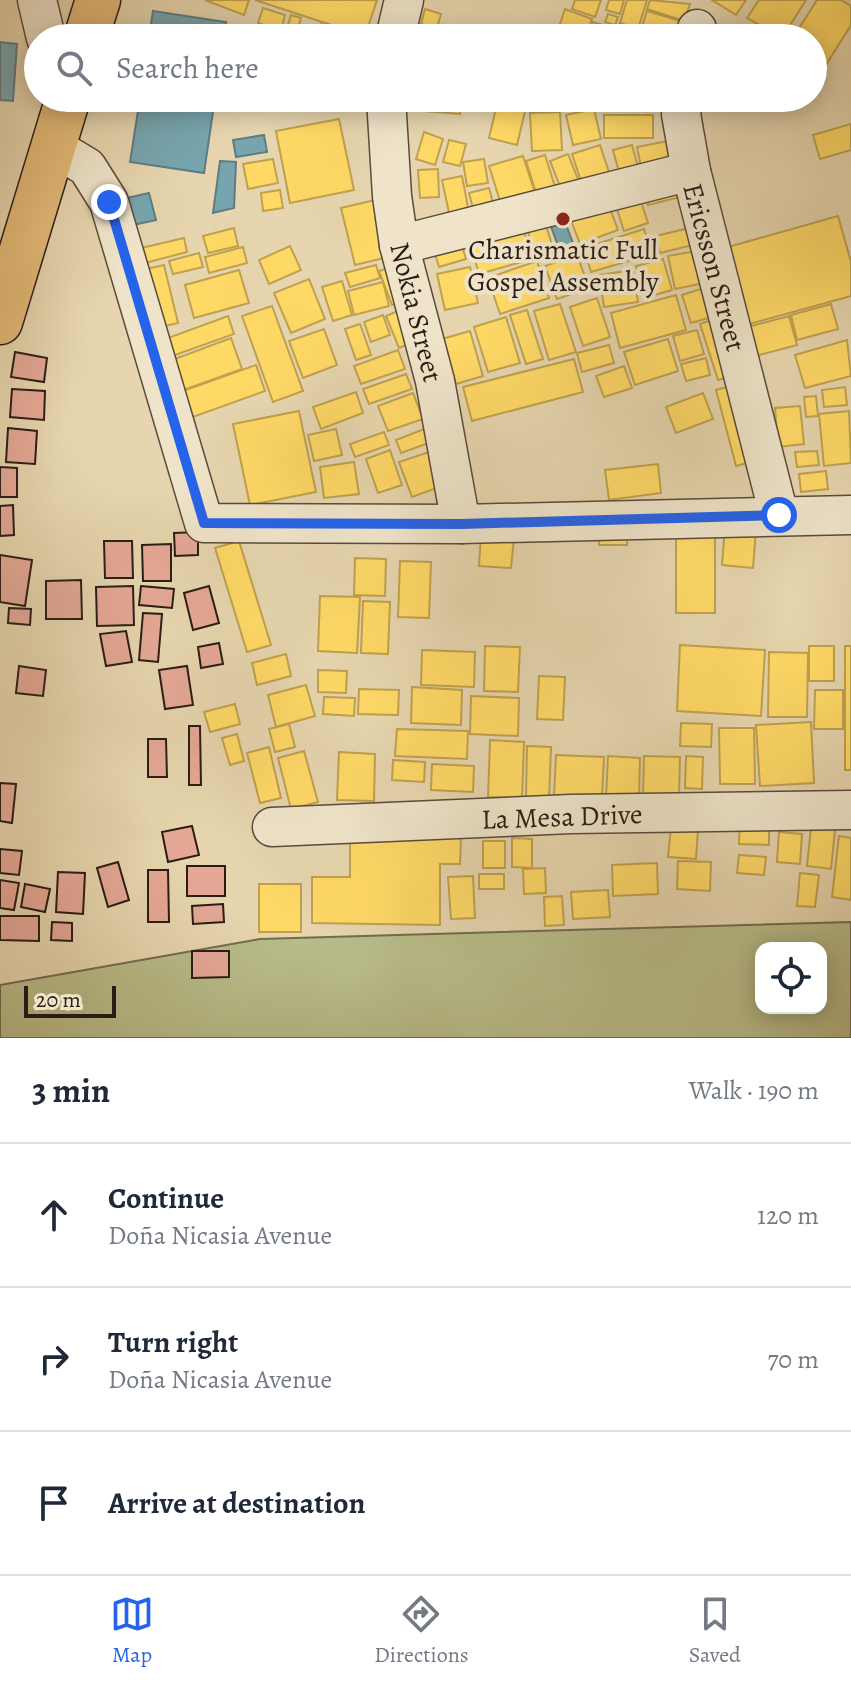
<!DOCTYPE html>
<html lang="en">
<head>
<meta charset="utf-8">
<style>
  body { margin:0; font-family:Alegreya,serif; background:#f2f2f3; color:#1f2937 }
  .controls { position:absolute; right:24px; bottom:24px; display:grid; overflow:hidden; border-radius:16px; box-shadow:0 4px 20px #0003 }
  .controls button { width:72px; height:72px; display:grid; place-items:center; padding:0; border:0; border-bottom:2px solid #e0e1e3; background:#fff; color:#1f2937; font:40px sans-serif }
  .scale { position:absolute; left:24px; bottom:20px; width:92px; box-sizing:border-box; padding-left:8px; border:4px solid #2a1d15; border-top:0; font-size:22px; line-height:28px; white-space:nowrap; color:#2a1d15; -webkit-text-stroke:6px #efe4ca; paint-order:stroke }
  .stop { position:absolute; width:24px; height:24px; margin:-18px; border:6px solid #2563eb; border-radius:50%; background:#fff }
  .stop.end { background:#2563eb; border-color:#fff; box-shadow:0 2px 8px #0008 }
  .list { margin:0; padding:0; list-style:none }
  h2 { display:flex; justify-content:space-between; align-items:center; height:104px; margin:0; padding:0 32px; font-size:34px }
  h2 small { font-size:26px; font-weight:400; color:#747a83 }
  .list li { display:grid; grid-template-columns:52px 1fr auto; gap:24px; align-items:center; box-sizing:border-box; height:144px; padding:0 32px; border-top:2px solid #e0e1e3 }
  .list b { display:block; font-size:30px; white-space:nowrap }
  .list p { margin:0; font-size:26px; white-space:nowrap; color:#747a83 }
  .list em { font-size:26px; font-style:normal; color:#747a83 }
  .icon { flex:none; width:44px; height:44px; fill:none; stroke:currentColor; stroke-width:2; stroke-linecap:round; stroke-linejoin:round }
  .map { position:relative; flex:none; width:851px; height:1038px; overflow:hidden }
  .search { position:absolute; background:#fff; box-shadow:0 4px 20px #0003; left:24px; right:24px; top:24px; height:88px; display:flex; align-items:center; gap:20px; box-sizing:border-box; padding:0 28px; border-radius:44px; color:#747a83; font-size:30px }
  .sheet { height:536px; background:#fff }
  nav { display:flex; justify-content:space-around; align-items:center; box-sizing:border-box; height:112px; border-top:2px solid #e0e1e3; background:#fff; font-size:22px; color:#747a83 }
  nav a { display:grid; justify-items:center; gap:4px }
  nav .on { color:#2563eb }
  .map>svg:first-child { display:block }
</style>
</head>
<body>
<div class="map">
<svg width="851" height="1038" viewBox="0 0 851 1038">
  <rect width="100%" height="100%" fill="#e6d5ae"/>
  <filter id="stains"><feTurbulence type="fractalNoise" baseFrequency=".0025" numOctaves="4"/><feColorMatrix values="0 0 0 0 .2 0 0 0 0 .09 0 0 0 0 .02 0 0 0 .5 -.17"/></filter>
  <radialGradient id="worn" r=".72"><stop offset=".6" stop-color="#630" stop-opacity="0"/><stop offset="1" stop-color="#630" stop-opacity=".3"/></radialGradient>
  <path fill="#b8bc89" stroke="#716c4f" stroke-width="2" fill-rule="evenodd" d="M851,922V1038H0V985L260,939ZM761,948H821V1008H761Z"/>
  <g fill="#ffd966" stroke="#bfa14e" stroke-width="2">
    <polygon points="205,0 249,0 244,15"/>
    <polygon points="255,0 377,0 365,36"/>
    <polygon points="575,0 601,0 595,17 572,9"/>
    <polygon points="609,0 624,0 620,14 606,10"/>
    <polygon points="627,0 647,0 638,29 620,23"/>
    <polygon points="650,0 690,4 684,21 647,9"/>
    <polygon points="712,0 746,0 736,15"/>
    <polygon points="759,0 806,0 782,38 747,18"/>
    <polygon points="817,0 841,0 851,6 851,25 824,68 813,61 813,38 793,38"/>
    <polygon points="263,8 285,15 281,31 258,23"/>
    <polygon points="425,9 441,14 437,28 421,24"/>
    <polygon points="565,9 592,19 585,38 556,36"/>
    <polygon points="647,11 684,22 679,38 642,27"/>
    <polygon points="608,14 618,17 615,25 605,22"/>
    <polygon points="291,15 301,18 298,28 288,25"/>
    <polygon points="593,22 609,27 606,38 588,38"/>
    <polygon points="321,24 337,29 335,38 317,34"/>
    <polygon points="618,26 634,31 632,38 615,35"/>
    <polygon points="288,30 298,33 296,38 285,38"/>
    <polygon points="301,30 312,34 311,38 298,38"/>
    <polygon points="301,98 315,98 312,107 299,103"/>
    <polygon points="413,98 461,98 460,114 412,110"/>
    <polygon points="634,98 668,98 666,106"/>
    <polygon points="498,100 526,107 517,145 489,138"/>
    <polygon points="594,109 601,139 573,145 566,115"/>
    <polygon points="560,112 562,150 532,151 530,113"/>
    <rect x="604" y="115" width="49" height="23"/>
    <polygon points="339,119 354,190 290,203 276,131"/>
    <polygon points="851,124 851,150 820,159 813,135"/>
    <polygon points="424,132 443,139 435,165 416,159"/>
    <polygon points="449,140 466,144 460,166 443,162"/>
    <polygon points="673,140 678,165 642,172 637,147"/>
    <polygon points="600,145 612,181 584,190 572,154"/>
    <polygon points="632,145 639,171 620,176 613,150"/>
    <polygon points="568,154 581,187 563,194 550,161"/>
    <polygon points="545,155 557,193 538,199 526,161"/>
    <polygon points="523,156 535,193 501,204 489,166"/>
    <polygon points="273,159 278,183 248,189 243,164"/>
    <polygon points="484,159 488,183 467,186 463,162"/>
    <polygon points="438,169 439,197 420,198 418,170"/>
    <polygon points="462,176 470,218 451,222 442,180"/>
    <polygon points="680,181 684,196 648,205 644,190"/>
    <polygon points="489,188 495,210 475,216 469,193"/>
    <polygon points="280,190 283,208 263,211 261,193"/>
    <polygon points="638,192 648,223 624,231 614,200"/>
    <polygon points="606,198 618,230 580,244 568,212"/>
    <polygon points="375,200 388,257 355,265 341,208"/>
    <polygon points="542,213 555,254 536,259 524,218"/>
    <polygon points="838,216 851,262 851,296 742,326 721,249"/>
    <polygon points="521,220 532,259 479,274 468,235"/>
    <polygon points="693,227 697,244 660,253 656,236"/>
    <polygon points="234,228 238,246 208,253 203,236"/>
    <polygon points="644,229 652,254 591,272 584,248"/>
    <polygon points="184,238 187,252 141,264 137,249"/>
    <polygon points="460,239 466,259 439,267 433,247"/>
    <polygon points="290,246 301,270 269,284 259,260"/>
    <polygon points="243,247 247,263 209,273 205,257"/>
    <polygon points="702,250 709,282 675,289 668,256"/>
    <polygon points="199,253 203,267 173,274 169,261"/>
    <polygon points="577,255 589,288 557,299 545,266"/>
    <polygon points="663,259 672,290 644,298 636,266"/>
    <polygon points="537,261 549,298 500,314 488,278"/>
    <polygon points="164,265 178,323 156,328 142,270"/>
    <polygon points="376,265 380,278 350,287 345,273"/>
    <polygon points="397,265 410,298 392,305 379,271"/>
    <polygon points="470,267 478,303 445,310 437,274"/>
    <polygon points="239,270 249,303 194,318 185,285"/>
    <polygon points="633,270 638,302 604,307 599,275"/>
    <polygon points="309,279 325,319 291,333 274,293"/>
    <polygon points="342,281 352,315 333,321 322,287"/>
    <polygon points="383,282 389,306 354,315 348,291"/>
    <polygon points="710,286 719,315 691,323 682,295"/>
    <polygon points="676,295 686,330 620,348 611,313"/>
    <polygon points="597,298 610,337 583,346 570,307"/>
    <polygon points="560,304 576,352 549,360 534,311"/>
    <polygon points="831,304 838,329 797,340 791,315"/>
    <polygon points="272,306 303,391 273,402 242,316"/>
    <polygon points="407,307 421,339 399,348 386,316"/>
    <polygon points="527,310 543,359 526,364 510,315"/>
    <polygon points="383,315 390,335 371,342 364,322"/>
    <polygon points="228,316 234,334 164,359 157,342"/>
    <polygon points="789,316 797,345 752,357 744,328"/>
    <polygon points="506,317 520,363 488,372 474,327"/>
    <polygon points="721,317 739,374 718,380 700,324"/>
    <polygon points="360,324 371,355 356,360 345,329"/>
    <polygon points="324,329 337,365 303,378 289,341"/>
    <polygon points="697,330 704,354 680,361 673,336"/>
    <polygon points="470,331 483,376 456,384 442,339"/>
    <polygon points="231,338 242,369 175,393 164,363"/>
    <polygon points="668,339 678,371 635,385 624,352"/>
    <polygon points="847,340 851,376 805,388 795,355"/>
    <polygon points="609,345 614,363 582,372 577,353"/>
    <polygon points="398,350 405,369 361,384 354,366"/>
    <polygon points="706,358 710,375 686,381 681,364"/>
    <polygon points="574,359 583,392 472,421 463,387"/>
    <polygon points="256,365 265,391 190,418 180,392"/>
    <polygon points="624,366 632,388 604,397 596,376"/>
    <polygon points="406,374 412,389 369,404 363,389"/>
    <polygon points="738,384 758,460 736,466 716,390"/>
    <polygon points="845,387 847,405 824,407 822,390"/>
    <polygon points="356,392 363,413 321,429 313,407"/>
    <polygon points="413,393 423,419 388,431 378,406"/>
    <polygon points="703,393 713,419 676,433 666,407"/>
    <polygon points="816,396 818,416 806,417 804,397"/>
    <polygon points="800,406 804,444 778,447 775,408"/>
    <polygon points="299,411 316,492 250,505 233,424"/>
    <polygon points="849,411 851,463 824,466 819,414"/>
    <polygon points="336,429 342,455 314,461 308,435"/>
    <polygon points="424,429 429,443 401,453 396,440"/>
    <polygon points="384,432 389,445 355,457 350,444"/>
    <polygon points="390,450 402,485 378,493 366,459"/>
    <polygon points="432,451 445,485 412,497 399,462"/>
    <polygon points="817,451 819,465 797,467 795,452"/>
    <polygon points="354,462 359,494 324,498 320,467"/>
    <polygon points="658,464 661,493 609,500 605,470"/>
    <polygon points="826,471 828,489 801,492 799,474"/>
    <polygon points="599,525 628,525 627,545 599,545"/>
    <polygon points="725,527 756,530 753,568 722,565"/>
    <polygon points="481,535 514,538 511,568 479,566"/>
    <polygon points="676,536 715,537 715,613 676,613"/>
    <polygon points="239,541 271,645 247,652 215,548"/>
    <polygon points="355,558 386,559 385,596 354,595"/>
    <polygon points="400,561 431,562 429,618 398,617"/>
    <polygon points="320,596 360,597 357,653 318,651"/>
    <polygon points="363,601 390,602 388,654 361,653"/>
    <polygon points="680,645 765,650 761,716 677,711"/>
    <polygon points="485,646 520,647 518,692 484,691"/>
    <rect x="809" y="646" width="25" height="35"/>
    <rect x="845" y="646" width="6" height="124"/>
    <polygon points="422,650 475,652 474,687 421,685"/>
    <polygon points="769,652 808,653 807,717 768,717"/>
    <polygon points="286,654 291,676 257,685 252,663"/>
    <polygon points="318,670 347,671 346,693 318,692"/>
    <polygon points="539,676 565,677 563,720 537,719"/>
    <polygon points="306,685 315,716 276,727 268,695"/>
    <polygon points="412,687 462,690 461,725 411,723"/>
    <polygon points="359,689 399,690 398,715 358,714"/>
    <polygon points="815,690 843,690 843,729 814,729"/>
    <polygon points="471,696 519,698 518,736 470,734"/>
    <polygon points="324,697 355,698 354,716 323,714"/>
    <polygon points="235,704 240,724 210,732 204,712"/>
    <polygon points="811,722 814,783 760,786 756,725"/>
    <polygon points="681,723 712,724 711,747 680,746"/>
    <polygon points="289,724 295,747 275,752 269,729"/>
    <polygon points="719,728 754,728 755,784 720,784"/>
    <polygon points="397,729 468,731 467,759 395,756"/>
    <polygon points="237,734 244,761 230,765 222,738"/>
    <polygon points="490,740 524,742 522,798 488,797"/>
    <polygon points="527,746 551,747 549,799 526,798"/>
    <polygon points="269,747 281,798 260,803 247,753"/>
    <polygon points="304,751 318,802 291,809 278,758"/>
    <polygon points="339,752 375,754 374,801 337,800"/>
    <polygon points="556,755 604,757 602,798 554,796"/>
    <polygon points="608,756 640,758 639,799 606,798"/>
    <polygon points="644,756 680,757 679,797 643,796"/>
    <polygon points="686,756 703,757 702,789 685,788"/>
    <polygon points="393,760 425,762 424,782 392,780"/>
    <polygon points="432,764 474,766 473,792 431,790"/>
    <polygon points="740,816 769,817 769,845 739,844"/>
    <polygon points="812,818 836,821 831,869 807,866"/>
    <polygon points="671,827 698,830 696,859 668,857"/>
    <polygon points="779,832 802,834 800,864 777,862"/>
    <polygon points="350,835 461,836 460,864 440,864 440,925 312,923 312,877 350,877"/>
    <polygon points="839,836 851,838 851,900 832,897"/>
    <polygon points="512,838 532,839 532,868 512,867"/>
    <rect x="483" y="841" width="22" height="27"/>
    <polygon points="739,855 766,857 764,875 737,873"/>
    <polygon points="678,861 711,862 710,891 677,889"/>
    <polygon points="657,863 658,894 613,896 612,865"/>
    <polygon points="545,868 546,893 524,894 523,869"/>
    <polygon points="800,873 819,875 815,907 797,906"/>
    <rect x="479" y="874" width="25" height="15"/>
    <polygon points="473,876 475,918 451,919 448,877"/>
    <rect x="259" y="884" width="42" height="48"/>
    <polygon points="608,890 610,917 573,919 571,892"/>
    <polygon points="562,896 564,925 545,926 544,897"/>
  </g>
  <g fill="#76a5af" stroke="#5f7c81" stroke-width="2">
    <polygon points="153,11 226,22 224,38 149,38"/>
    <polygon points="0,42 17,44 13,101 0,100"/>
    <polygon points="140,98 215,98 204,173 130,162"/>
    <polygon points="264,135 267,152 236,157 233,140"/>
    <polygon points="220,161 236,162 234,208 213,213"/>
    <polygon points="149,193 156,220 133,225 127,198"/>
    <polygon points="560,208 574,246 560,251 546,213"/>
  </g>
  <g fill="#e5a896" stroke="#2a1d15" stroke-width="2">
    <polygon points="15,352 47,358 44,382 11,377"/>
    <polygon points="12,389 45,391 44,420 10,417"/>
    <polygon points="8,428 37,431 35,464 6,462"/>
    <polygon points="0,467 17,468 17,497 0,497"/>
    <polygon points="13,505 14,535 0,536 0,506"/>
    <polygon points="198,532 198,555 175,556 174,533"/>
    <polygon points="104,541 132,541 133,578 105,578"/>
    <polygon points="171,544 171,581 143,581 142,545"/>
    <polygon points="0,555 32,560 25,606 0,602"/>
    <polygon points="81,580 82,619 46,619 46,581"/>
    <polygon points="133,586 134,625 97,626 96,587"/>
    <polygon points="141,586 174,589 172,608 139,605"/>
    <polygon points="209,586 219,623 193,630 184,593"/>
    <polygon points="9,608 31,609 30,625 8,623"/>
    <polygon points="143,613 162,614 158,662 139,660"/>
    <polygon points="126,631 132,662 106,666 100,634"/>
    <polygon points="219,643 223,664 201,668 198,647"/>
    <polygon points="19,666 46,670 43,696 16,693"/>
    <polygon points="187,666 193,705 165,709 159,670"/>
    <polygon points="189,726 200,726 201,785 189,785"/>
    <polygon points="148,739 166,739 167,777 148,777"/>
    <polygon points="0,783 16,784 12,823 0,821"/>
    <polygon points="192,826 199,855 168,862 162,832"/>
    <polygon points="0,849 22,851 19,875 0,873"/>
    <polygon points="118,862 129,900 108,907 97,868"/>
    <rect x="187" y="866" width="38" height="30"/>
    <polygon points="148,870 168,870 169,922 148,922"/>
    <polygon points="58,872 85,873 83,914 56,912"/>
    <polygon points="0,880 19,883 14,910 0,908"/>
    <polygon points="25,884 50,889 45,912 21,907"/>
    <polygon points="223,904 224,922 193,924 192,906"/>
    <polygon points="0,916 39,916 39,941 0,940"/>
    <polygon points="52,922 72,923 72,941 51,940"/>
    <polygon points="192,951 229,951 229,977 192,978"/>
  </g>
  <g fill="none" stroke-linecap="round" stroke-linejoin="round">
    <g stroke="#594b3b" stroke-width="41">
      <g id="minor">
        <polyline points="37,0 46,38"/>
        <polyline points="395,38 404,0"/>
        <polyline points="696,38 697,29"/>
        <polyline points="386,98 392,196 399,245 435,381 461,524"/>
        <polyline points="684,98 681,114 691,171 779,515"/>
        <polyline points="52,146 87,167 109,202 204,523 461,524 851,515"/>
        <polyline points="399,245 691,171"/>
        <polyline points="272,827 571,814 851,810"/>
      </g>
    </g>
    <g stroke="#2a1d15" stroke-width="47">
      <g id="major">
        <polyline points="86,38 98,0"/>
        <polyline points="0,322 68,98"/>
      </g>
    </g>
    <polyline stroke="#2a1d15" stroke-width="5" stroke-dasharray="2 4" stroke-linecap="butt" points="551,99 650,110"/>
    <use href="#minor" stroke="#efe4ca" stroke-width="38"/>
    <use href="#major" stroke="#e3ba77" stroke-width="44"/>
  </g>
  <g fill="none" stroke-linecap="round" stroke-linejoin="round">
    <polyline stroke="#2563eb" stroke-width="10" points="109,202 204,523 461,524 779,515"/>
  </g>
  <circle fill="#8f2418" stroke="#efe4ca" stroke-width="3" cx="563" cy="219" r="8"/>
  <g text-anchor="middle" stroke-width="8" stroke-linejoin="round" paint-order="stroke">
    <g font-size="28" fill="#2a1d15" stroke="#efe4ca">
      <text x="563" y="259">Charismatic Full<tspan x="563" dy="32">Gospel Assembly</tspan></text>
    </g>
    <g font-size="28" fill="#2a1d15" stroke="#efe4ca">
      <text transform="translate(715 267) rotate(75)" y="10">Ericsson Street</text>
      <text transform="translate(417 312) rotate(76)" y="10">Nokia Street</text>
      <text transform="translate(562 816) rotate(-2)" y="10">La Mesa Drive</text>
    </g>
  </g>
  <rect width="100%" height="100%" filter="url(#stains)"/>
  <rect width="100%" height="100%" fill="url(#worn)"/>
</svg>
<div class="controls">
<button><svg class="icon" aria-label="locate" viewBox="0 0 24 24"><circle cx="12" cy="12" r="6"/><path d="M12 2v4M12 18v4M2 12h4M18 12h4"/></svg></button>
</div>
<div class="scale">20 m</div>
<div class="stop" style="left:779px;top:515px"></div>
<div class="stop end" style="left:109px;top:202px"></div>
<div class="search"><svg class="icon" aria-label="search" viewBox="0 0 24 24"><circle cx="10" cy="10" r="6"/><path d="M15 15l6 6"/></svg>Search here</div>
</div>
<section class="sheet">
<h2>3 min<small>Walk · 190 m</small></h2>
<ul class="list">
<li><svg class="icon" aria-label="ahead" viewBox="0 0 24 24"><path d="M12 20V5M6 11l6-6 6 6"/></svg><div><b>Continue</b><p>Doña Nicasia Avenue</p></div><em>120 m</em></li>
<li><svg class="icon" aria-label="right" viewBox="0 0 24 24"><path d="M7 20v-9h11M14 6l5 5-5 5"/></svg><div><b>Turn right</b><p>Doña Nicasia Avenue</p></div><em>70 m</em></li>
<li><svg class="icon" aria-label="arrive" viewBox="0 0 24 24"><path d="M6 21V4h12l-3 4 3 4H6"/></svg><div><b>Arrive at destination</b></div></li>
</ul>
</section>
<nav>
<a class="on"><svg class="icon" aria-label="map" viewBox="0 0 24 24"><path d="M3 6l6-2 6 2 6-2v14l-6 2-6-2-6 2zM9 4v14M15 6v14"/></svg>Map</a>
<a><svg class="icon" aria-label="directions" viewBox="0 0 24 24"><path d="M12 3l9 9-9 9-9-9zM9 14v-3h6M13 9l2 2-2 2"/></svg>Directions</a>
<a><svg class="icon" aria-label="saved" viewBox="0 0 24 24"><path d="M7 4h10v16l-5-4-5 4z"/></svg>Saved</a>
</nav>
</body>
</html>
